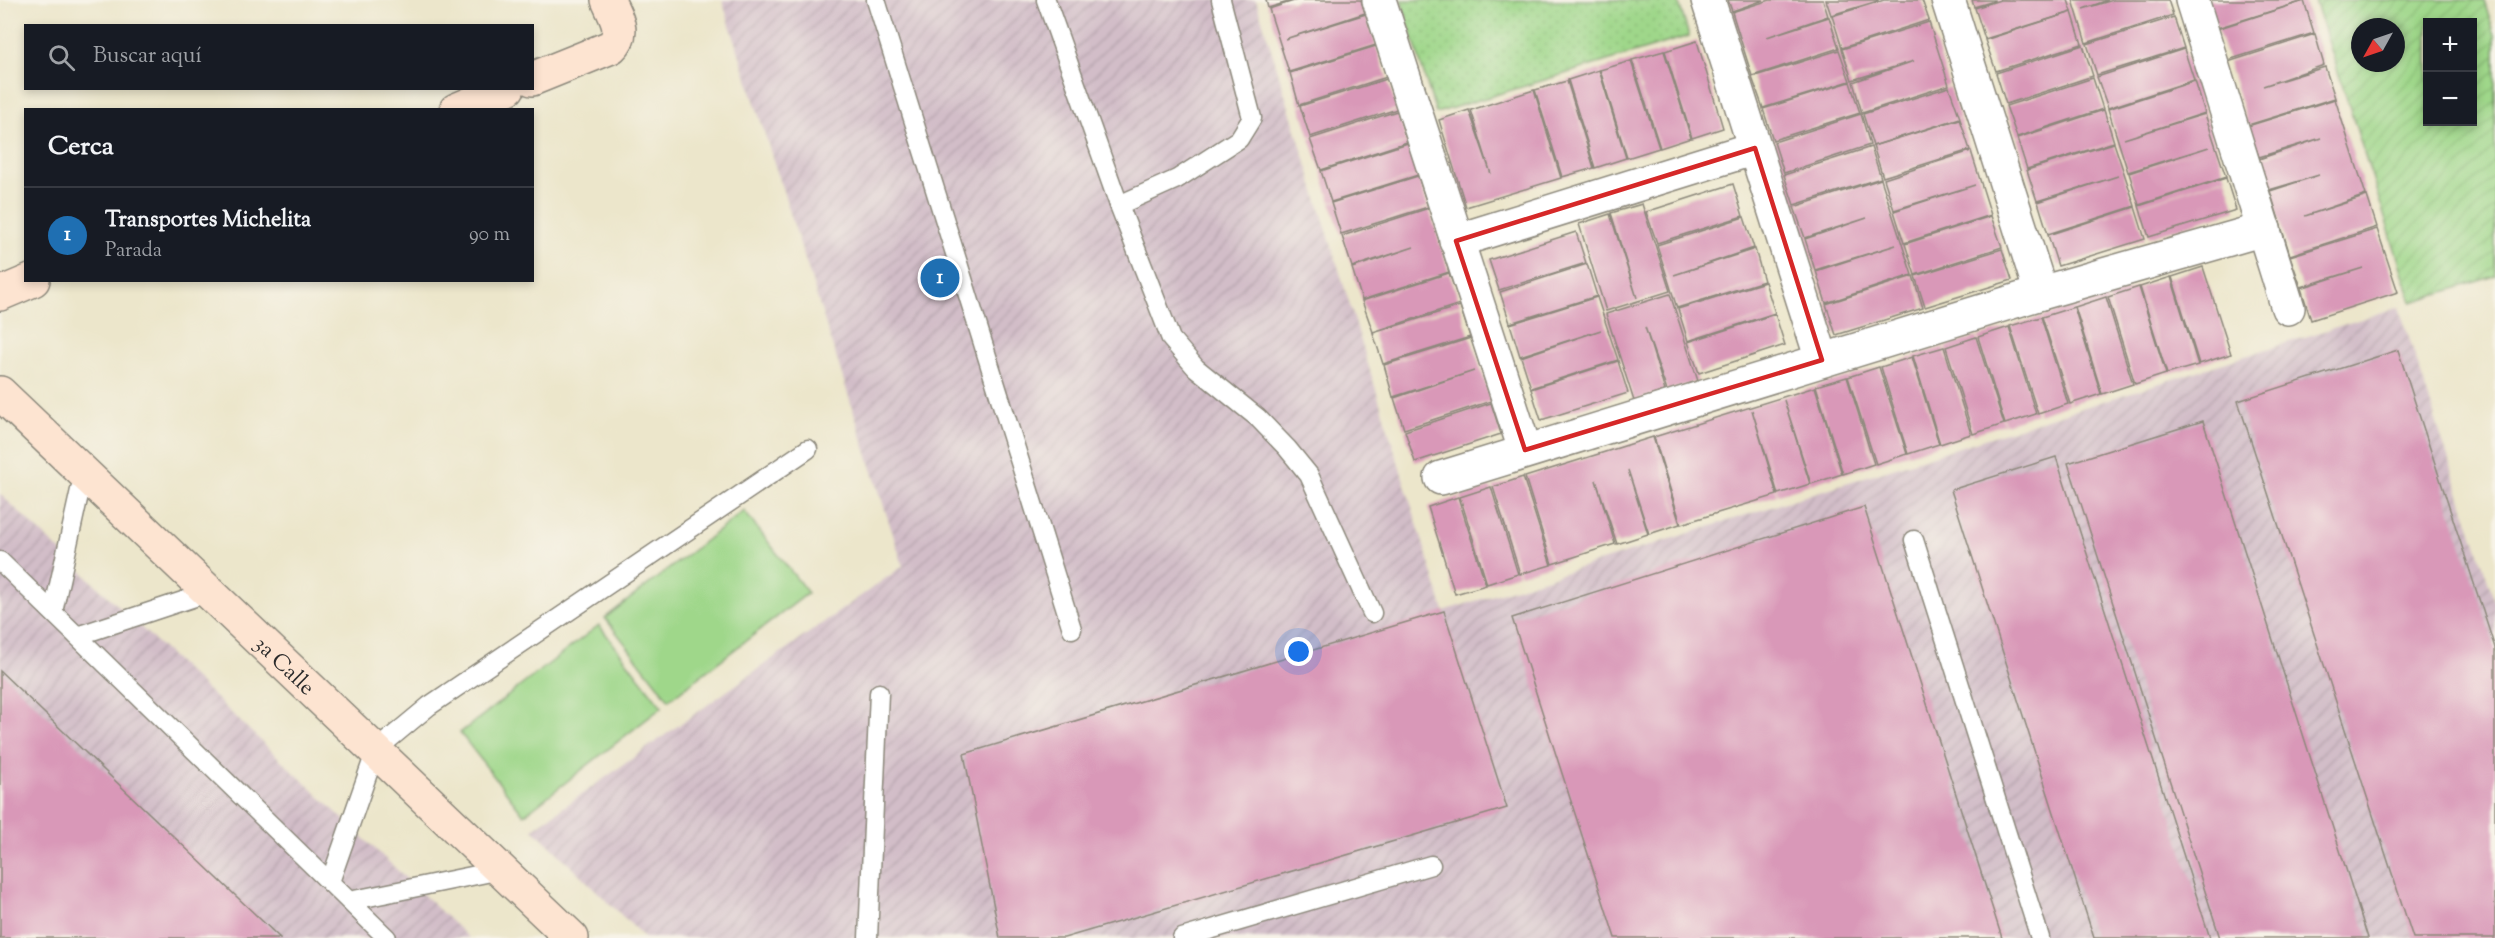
<!DOCTYPE html>
<html lang="es">
<head>
<meta charset="utf-8">
<style>
  body { margin:0; font-family:"Sorts Mill Goudy",serif; background:#242831; color:#f1f3f6 }
  .controls { position:absolute; right:18px; top:18px; display:grid; overflow:hidden; border-radius:0px; box-shadow:0 3px 9px #0003 }
  .controls button { width:54px; height:54px; display:grid; place-items:center; padding:0; border:0; border-bottom:2px solid #363941; background:#171b24; color:#f1f3f6; font:30px sans-serif }
  .compass { position:absolute; left:2351px; top:18px; width:54px; height:54px; border-radius:50%; background:#171b24; box-shadow:0 3px 9px #0003; rotate:230deg }
  .you { position:absolute; left:1299px; top:652px; width:21px; height:21px; margin:-15px; border:4px solid #fff; border-radius:50%; background:#1a73e8; box-shadow:0 0 0 9px #1a73e833 }
  .badge { display:grid; place-items:center; width:39px; height:39px; border-radius:50%; background:#1f6fb2; color:#fff; font-size:20px; font-weight:700 }
  .pin { position:absolute; translate:-50% -50%; border:3px solid #fff; box-shadow:0 2px 6px #0006 }
  .list { margin:0; padding:0; list-style:none }
  h2 { display:flex; justify-content:space-between; align-items:center; height:78px; margin:0; padding:0 24px; font-size:26px }
  h2 small { font-size:20px; font-weight:400; color:#9ea1a6 }
  .list li { display:grid; grid-template-columns:39px 1fr auto; gap:18px; align-items:center; box-sizing:border-box; height:96px; padding:0 24px; border-top:2px solid #363941 }
  .list b { display:block; font-size:22px; white-space:nowrap }
  .list p { margin:0; font-size:20px; white-space:nowrap; color:#9ea1a6 }
  .list em { font-size:20px; font-style:normal; color:#9ea1a6 }
  .icon { flex:none; width:33px; height:33px; fill:none; stroke:currentColor; stroke-width:2; stroke-linecap:round; stroke-linejoin:round }
  .map { position:relative; flex:none; width:2495px; height:938px; overflow:hidden }
  .search { position:absolute; background:#171b24; box-shadow:0 3px 9px #0003; left:24px; top:24px; width:510px; height:66px; display:flex; align-items:center; gap:15px; box-sizing:border-box; padding:0 21px; border-radius:0px; color:#9ea1a6; font-size:22px }
  .panel { position:absolute; background:#171b24; box-shadow:0 3px 9px #0003; left:24px; top:108px; width:510px; height:174px; border-radius:0px }
  .map>svg:first-child { display:block }
</style>
</head>
<body>
<div class="map">
<svg width="2495" height="938" viewBox="0 0 2495 938">
  <defs>
    <pattern id="industrial-furrows" width="10" height="10" patternUnits="userSpaceOnUse" patternTransform="scale(1.5)"><rect width="10" height="10" fill="#d2bdc8"/><path d="M-1 1l2-2M0 10L10 0M9 11l2-2" fill="none" stroke="#b4a3ac"/></pattern>
    <pattern id="park-dots" width="8" height="8" patternUnits="userSpaceOnUse" patternTransform="scale(1.5)"><rect width="8" height="8" fill="#9fd78a"/><path d="M2 2h.1M6 6h.1" fill="none" stroke="#89b977" stroke-width="1.8" stroke-linecap="round"/></pattern>
    <pattern id="garden-furrows" width="10" height="10" patternUnits="userSpaceOnUse" patternTransform="scale(1.5)"><rect width="10" height="10" fill="#9fd78a"/><path d="M-1 1l2-2M0 10L10 0M9 11l2-2" fill="none" stroke="#89b977"/></pattern>
  </defs>
  <rect width="100%" height="100%" fill="#f7f3e8"/>
  <filter id="ink" filterUnits="userSpaceOnUse"><feTurbulence type="fractalNoise" baseFrequency=".0167" numOctaves="2"/><feDisplacementMap in="SourceGraphic" scale="12" xChannelSelector="R" yChannelSelector="G"/><feConvolveMatrix kernelMatrix="1 2 1 2 8 2 1 2 1" color-interpolation-filters="sRGB"/></filter>
  <filter id="wash" filterUnits="userSpaceOnUse"><feTurbulence type="fractalNoise" baseFrequency=".008" numOctaves="4" result="noise"/><feDisplacementMap in="SourceGraphic" scale="24" xChannelSelector="R" yChannelSelector="G"/><feGaussianBlur stdDeviation="1.35" result="paint"/><feColorMatrix in="noise" values="0 0 0 0 0 0 0 0 0 0 0 0 0 0 0 0 0 1.4 0 .05"/><feComposite in="paint" operator="in"/></filter>
  <g filter="url(#wash)">
    <rect width="100%" height="100%" fill="#ece6cb"/>
    <g fill="url(#industrial-furrows)">
      <polygon points="722,0 1256,0 1444,611 2399,307 2495,602 2495,938 645,938 533,829 903,566"/>
      <polygon points="0,494 469,938 0,938"/>
    </g>
    <polygon fill="url(#park-dots)" stroke="#65815a" stroke-width="1.5" points="1401,0 1678,0 1689,36 1436,113"/>
    <path fill="url(#garden-furrows)" stroke="#65815a" stroke-width="1.5" fill-rule="evenodd" d="M2315,0H2484L2495,35V276L2412,302ZM2428,22H2472V122H2428ZM2360,27H2396V63H2360Z"/>
    <g fill="#9fd78a" stroke="#65815a" stroke-width="1.5">
      <polygon points="744,511 808,593 669,700 605,618"/>
      <polygon points="599,625 662,707 524,815 460,733"/>
    </g>
    <g id="blocks">
      <g fill="#d998b8">
        <polygon points="1266,0 1291,0 1291,1 1268,8"/>
        <polygon points="1297,0 1361,0 1365,13 1285,39 1366,14 1376,45 1289,72 1269,9"/>
        <polygon points="1728,0 1764,0 1732,11"/>
        <polygon points="1770,0 1823,0 1828,16 1767,37 1829,17 1839,48 1752,76 1732,12"/>
        <polygon points="1826,0 1878,0 1878,1 1831,15"/>
        <polygon points="1884,0 1922,0 1929,20 1842,48 1832,16"/>
        <polygon points="1972,0 1994,0 1994,1 1974,7"/>
        <polygon points="2000,0 2068,0 2072,12 1985,39 1975,8"/>
        <polygon points="2073,0 2108,0 2083,9 2113,0 2168,0 2173,15 2086,43"/>
        <polygon points="2208,0 2304,0 2304,1 2217,28"/>
        <polygon points="2304,1 2314,33 2228,60 2217,29"/>
        <polygon points="2072,12 2082,44 1996,71 1985,40"/>
        <polygon points="2174,17 2184,48 2097,75 2087,44"/>
        <polygon points="1929,22 1949,85 1862,113 1853,82 1914,61 1852,80 1842,49"/>
        <polygon points="2315,34 2324,65 2263,86 2325,67 2335,98 2248,125 2228,62"/>
        <polygon points="1697,41 1723,128 1692,138 1665,51"/>
        <polygon points="2083,45 2093,76 2006,104 1996,73"/>
        <polygon points="1376,46 1387,77 1299,105 1290,73"/>
        <polygon points="2184,49 2194,80 2108,108 2097,77"/>
        <polygon points="1839,50 1850,81 1763,108 1752,77"/>
        <polygon points="1664,51 1691,138 1660,148 1632,60"/>
        <polygon points="1631,61 1659,148 1627,158 1600,70"/>
        <polygon points="1599,70 1626,158 1595,168 1568,80"/>
        <polygon points="2093,78 2103,109 2017,137 2006,106"/>
        <polygon points="1387,79 1397,109 1310,137 1300,106"/>
        <polygon points="1567,81 1594,168 1562,177 1535,90"/>
        <polygon points="2195,81 2205,113 2124,139 2205,114 2226,177 2139,205 2129,173 2209,147 2128,172 2108,109"/>
        <polygon points="1850,82 1860,113 1773,140 1763,109"/>
        <polygon points="1949,87 1960,118 1873,146 1863,114"/>
        <polygon points="1534,90 1561,178 1466,207 1439,120 1469,110 1491,174 1471,110"/>
        <polygon points="2335,99 2366,195 2305,216 2367,196 2377,227 2290,255 2270,191 2319,175 2269,190 2259,159 2321,138 2259,157 2248,126"/>
        <polygon points="2104,110 2114,142 2027,169 2017,138"/>
        <polygon points="1397,111 1407,142 1321,170 1310,139"/>
        <polygon points="1861,114 1870,145 1784,173 1774,142"/>
        <polygon points="1960,119 1970,150 1883,177 1873,146"/>
        <polygon points="1408,143 1418,175 1331,202 1321,171"/>
        <polygon points="2114,143 2135,206 2048,234 2038,202 2118,176 2037,201 2027,170"/>
        <polygon points="1871,147 1881,178 1794,205 1784,175"/>
        <polygon points="1971,151 1991,215 1904,243 1894,211 1975,185 1894,210 1884,179"/>
        <polygon points="1418,176 1428,207 1341,234 1331,203"/>
        <polygon points="2226,178 2236,210 2149,237 2139,206"/>
        <polygon points="1881,179 1912,275 1826,303 1816,271 1896,245 1815,270 1805,239 1867,218 1805,238 1794,207"/>
        <polygon points="1733,184 1743,216 1657,243 1646,212"/>
        <polygon points="1642,204 1670,291 1606,311 1579,224 1610,214 1637,298 1611,213"/>
        <polygon points="2135,207 2145,239 2058,266 2048,235"/>
        <polygon points="1429,208 1449,272 1362,300 1352,268 1414,247 1352,267 1342,236"/>
        <polygon points="1991,216 2002,247 1915,275 1905,244"/>
        <polygon points="1744,217 1754,248 1674,275 1755,249 1764,281 1677,308 1657,245"/>
        <polygon points="2377,229 2398,292 2311,320 2301,288 2363,268 2301,287 2290,256"/>
        <polygon points="1576,232 1586,263 1499,290 1489,260"/>
        <polygon points="2002,249 2012,280 1925,307 1915,276"/>
        <polygon points="1587,264 1597,296 1510,323 1500,292"/>
        <polygon points="2203,267 2231,354 2199,364 2172,277"/>
        <polygon points="1449,273 1460,304 1373,332 1362,301"/>
        <polygon points="1913,276 1923,308 1836,335 1826,304"/>
        <polygon points="2171,277 2198,365 2167,374 2140,287"/>
        <polygon points="1765,282 1775,313 1688,341 1678,309"/>
        <polygon points="2139,287 2166,374 2135,384 2108,297"/>
        <polygon points="1670,294 1698,381 1667,391 1645,327 1665,391 1634,401 1606,314"/>
        <polygon points="1597,297 1618,360 1531,388 1521,357 1601,330 1520,356 1510,324"/>
        <polygon points="2106,297 2133,384 2102,394 2075,307"/>
        <polygon points="1460,306 1470,337 1383,364 1373,333"/>
        <polygon points="2074,307 2101,394 2070,404 2042,317"/>
        <polygon points="1775,314 1785,345 1699,373 1688,342"/>
        <polygon points="2041,317 2068,404 2038,414 2010,326"/>
        <polygon points="2009,327 2036,414 2005,424 1978,337"/>
        <polygon points="1976,337 2004,424 1973,434 1946,347"/>
        <polygon points="1471,338 1491,401 1404,429 1394,398 1474,371 1393,397 1384,365"/>
        <polygon points="1944,347 1971,434 1940,444 1913,356"/>
        <polygon points="2398,350 2495,648 2495,938 2413,938 2238,401"/>
        <polygon points="1912,357 1939,444 1908,454 1881,367"/>
        <polygon points="1618,361 1628,393 1541,420 1531,389"/>
        <polygon points="1879,367 1907,454 1876,464 1848,377"/>
        <polygon points="1847,377 1874,464 1843,474 1816,386"/>
        <polygon points="1815,387 1842,474 1811,484 1784,400 1810,484 1778,494 1752,410 1777,495 1681,524 1654,437"/>
        <polygon points="1491,403 1501,434 1415,462 1405,431"/>
        <polygon points="2203,421 2368,938 2220,938 2068,463"/>
        <polygon points="1653,437 1680,524 1649,534 1628,470 1648,534 1617,544 1596,480 1615,544 1552,564 1525,477"/>
        <polygon points="2056,457 2210,938 2094,938 1951,490"/>
        <polygon points="1523,477 1551,565 1520,574 1493,487"/>
        <polygon points="1491,487 1518,574 1487,584 1460,497"/>
        <polygon points="1458,497 1486,585 1455,594 1428,507"/>
        <polygon points="1864,507 2002,938 1615,938 1512,618"/>
        <polygon points="1444,611 1507,808 1064,938 1000,938 964,754"/>
        <polygon points="0,671 280,938 0,938"/>
      </g>
    </g>
  </g>
  <g filter="url(#ink)">
    <use href="#blocks" fill-opacity="0" stroke="#8c887b" stroke-width="1.5"/>
    <g fill="none" stroke-linecap="round" stroke-linejoin="round">
      <g stroke="#8c887b" stroke-width="21">
        <g id="lane">
          <polyline points="876,0 1072,629"/>
          <polyline points="1046,0 1119,205 1171,339 1196,368 1258,418 1287,448 1309,475 1372,613"/>
          <polyline points="1119,205 1177,179 1239,139 1252,118 1221,0"/>
          <polyline points="1914,540 2040,938"/>
          <polyline points="0,561 387,938"/>
          <polyline points="53,612 84,472"/>
          <polyline points="77,636 210,592"/>
          <polyline points="330,882 376,750 429,706 808,449"/>
          <polyline points="349,901 501,870"/>
          <polyline points="868,938 879,693"/>
          <polyline points="1182,938 1431,865"/>
        </g>
      </g>
      <g stroke="#8c887b" stroke-width="36">
        <g id="street">
          <polyline points="1379,0 1525,450"/>
          <polyline points="1708,0 1822,360"/>
          <polyline points="1948,0 2041,293"/>
          <polyline points="2192,0 2288,308"/>
          <polyline points="1456,241 1755,148"/>
          <polyline points="1441,478 2041,293 2264,229"/>
        </g>
      </g>
      <g stroke="#8c887b" stroke-width="36">
        <g id="secondary">
          <path d="M532,79L611,47C627,32 615,17 608,0"/>
          <polyline points="456,110 508,88"/>
          <polyline points="0,294 33,280"/>
          <path id="s1" d="M0,393L572,938"/>
        </g>
      </g>
      <use href="#lane" stroke="#fff" stroke-width="18"/>
      <use href="#street" stroke="#fff" stroke-width="33"/>
      <use href="#secondary" stroke="#fde4d1" stroke-width="33"/>
    </g>
  </g>
  <path fill="none" stroke="#d62828" stroke-width="4.5" stroke-linejoin="round" d="M1755,148L1822,360L1525,450L1456,241Z"/>
  <g text-anchor="middle" stroke-width="6" stroke-linejoin="round" paint-order="stroke">
    <g font-size="22" fill="#2b2b2b" stroke="#f7f3e8">
      <text dy="8" stroke="none"><textPath href="#s1" startOffset="394">3a Calle</textPath></text>
    </g>
  </g>
</svg>
<div class="controls">
<button>+</button>
<button>−</button>
</div>
<svg class="compass" viewBox="-18 -18 36 36"><path d="M0-13l5 13h-10z" fill="#e53935"/><path d="M0 13l5-13h-10z" fill="#9ea1a6"/></svg>
<div class="you"></div>
<div class="pin badge" style="left:940px;top:278px">1</div>
<div class="search"><svg class="icon" aria-label="search" viewBox="0 0 24 24"><circle cx="10" cy="10" r="6"/><path d="M15 15l6 6"/></svg>Buscar aquí</div>
<section class="panel">
<h2>Cerca<small></small></h2>
<ul class="list">
<li><span class="badge">1</span><div><b>Transportes Michelita</b><p>Parada</p></div><em>90 m</em></li>
</ul>
</section>
</div>
</body>
</html>
